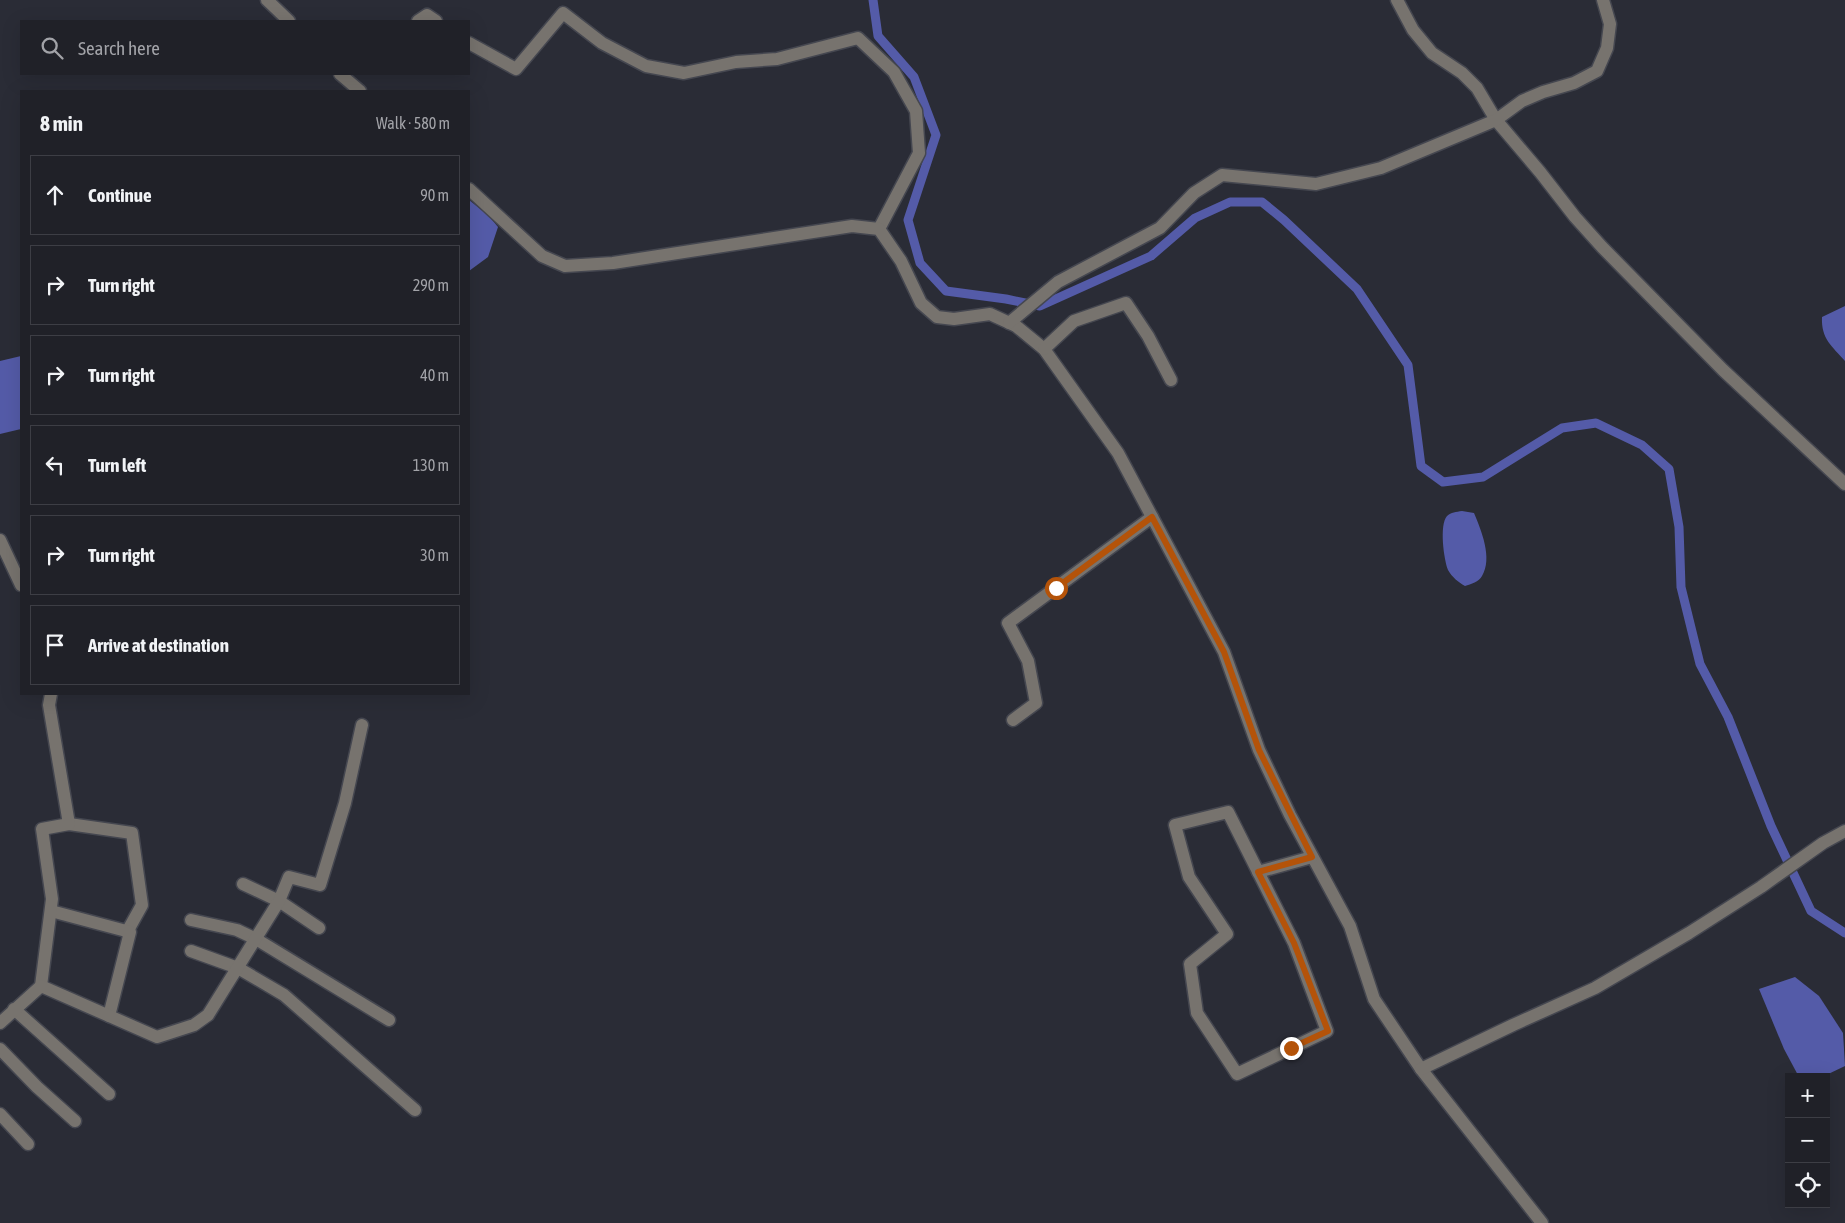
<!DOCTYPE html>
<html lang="en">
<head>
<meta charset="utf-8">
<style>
  body { margin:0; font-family:"Asap Condensed",sans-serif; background:#2d2e34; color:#f1f3f6 }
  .controls { position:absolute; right:15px; bottom:15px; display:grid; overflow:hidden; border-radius:0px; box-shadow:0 5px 20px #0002 }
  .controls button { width:45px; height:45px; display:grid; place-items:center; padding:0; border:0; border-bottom:1px solid #3d3e45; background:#202128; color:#f1f3f6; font:25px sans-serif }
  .stop { position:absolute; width:15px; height:15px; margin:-11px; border:4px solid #b45309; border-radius:50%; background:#fff }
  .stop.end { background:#b45309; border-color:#fff; box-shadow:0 1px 5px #0008 }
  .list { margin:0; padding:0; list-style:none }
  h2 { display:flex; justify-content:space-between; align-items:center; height:65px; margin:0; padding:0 20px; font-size:21px }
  h2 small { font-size:16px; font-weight:400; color:#a2a3a8 }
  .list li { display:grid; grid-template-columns:32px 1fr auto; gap:15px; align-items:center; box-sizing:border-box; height:80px; margin:0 10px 10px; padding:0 10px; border:1px solid #3d3e45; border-radius:0px }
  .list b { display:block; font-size:19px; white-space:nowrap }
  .list em { font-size:16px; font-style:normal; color:#a2a3a8 }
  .icon { flex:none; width:28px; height:28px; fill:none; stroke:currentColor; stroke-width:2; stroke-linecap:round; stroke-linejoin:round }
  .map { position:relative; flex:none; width:1845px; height:1223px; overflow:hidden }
  .search { position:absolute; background:#202128; box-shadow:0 5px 20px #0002; left:20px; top:20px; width:450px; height:55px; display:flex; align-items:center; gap:12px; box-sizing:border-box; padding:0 18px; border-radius:0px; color:#a2a3a8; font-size:19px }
  .panel { position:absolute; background:#202128; box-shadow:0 5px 20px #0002; left:20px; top:90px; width:450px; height:605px; border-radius:0px }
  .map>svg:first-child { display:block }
</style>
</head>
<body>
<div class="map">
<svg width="1845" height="1223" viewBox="0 0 1845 1223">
  <rect width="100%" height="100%" fill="#2a2c36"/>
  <g fill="#545ba8">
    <polygon points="469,200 488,215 498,227 488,257 469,271"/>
    <path d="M1845,306V361C1832,346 1821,339 1822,317Z"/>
    <polygon points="21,356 21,429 0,434 0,361"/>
    <path d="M1462,511L1474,513C1481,530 1493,558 1482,576C1479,582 1471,584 1465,586C1458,582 1452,577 1448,570C1444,560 1439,525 1447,516C1451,512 1456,512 1462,511Z"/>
    <polygon points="1795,977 1819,996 1843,1033 1845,1066 1822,1077 1799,1077 1784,1049 1759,989"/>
  </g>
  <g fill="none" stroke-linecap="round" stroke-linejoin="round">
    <polyline stroke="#545ba8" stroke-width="9" points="873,0 878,36 914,77 936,135 908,220 920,263 946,291 1006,299 1040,306 1151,256 1195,218 1230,202 1262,202 1284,220 1357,289 1408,365 1421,466 1443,482 1483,477 1562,428 1596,423 1642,445 1669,469 1679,527 1681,587 1700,664 1728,717 1771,826 1811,911 1845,933"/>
    <g stroke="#454750" stroke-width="15">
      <g id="minor">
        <polyline points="267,0 289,21"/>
        <polyline points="1397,0 1413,30 1432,53 1462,73 1477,88 1496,120 1540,172 1575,217 1602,247 1723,370 1845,484"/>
        <polyline points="418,21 427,15 436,21"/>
        <polyline points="469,43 516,69 563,13 602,43 646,66 684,73 736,62 777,59 858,38 894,72 916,111 919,153 879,229"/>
        <polyline points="340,74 360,91"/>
        <polyline points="469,189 542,256 565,266 613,263 852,226 879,229 901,261 921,303 937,317 954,319 990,314 1016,326 1044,349 1118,453 1224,652 1259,750 1290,815 1350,926 1374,999 1421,1069 1542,1223"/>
        <polyline points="1009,323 1058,282 1160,228 1194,193 1222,175 1316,184 1381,168 1496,120 1522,101 1543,92 1574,83 1597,71 1607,48 1610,24 1603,0"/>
        <polyline points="1044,349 1074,321 1126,303 1148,336 1171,380"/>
        <polyline points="0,540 21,585"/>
        <polyline points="1013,720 1036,703 1028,661 1008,623 1152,517"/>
        <polygon points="1228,812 1294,943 1327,1031 1237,1074 1197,1013 1190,964 1227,934 1189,877 1175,825"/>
        <polyline points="69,824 132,833 142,905 127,932"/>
        <polyline points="1258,872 1312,857"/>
        <polyline points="243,884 279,901 319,928"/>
        <polyline points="51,911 130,932 109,1016"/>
        <polyline points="191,920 237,930 256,939 389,1020"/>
        <polyline points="191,951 238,968 284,995 415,1110"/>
        <polyline points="41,986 52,899 42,829 69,824 49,705 51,694"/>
        <polyline points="14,1009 109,1094"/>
        <polyline points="0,1023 41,986 157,1037 194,1025 208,1015 279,901 289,877 320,885 345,803 362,725"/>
        <polyline points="0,1049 37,1087 75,1121"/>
        <polyline points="1421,1069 1513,1025 1595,988 1689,933 1761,887 1823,843 1845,831"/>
        <polyline points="0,1114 28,1144"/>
      </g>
    </g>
    <use href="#minor" stroke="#77736e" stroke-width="12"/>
  </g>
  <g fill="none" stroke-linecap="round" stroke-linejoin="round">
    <polyline stroke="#b45309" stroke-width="6" points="1056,588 1152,517 1224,652 1259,750 1312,857 1258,872 1294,943 1328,1031 1291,1048"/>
  </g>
</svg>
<div class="controls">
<button>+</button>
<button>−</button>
<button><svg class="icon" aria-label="locate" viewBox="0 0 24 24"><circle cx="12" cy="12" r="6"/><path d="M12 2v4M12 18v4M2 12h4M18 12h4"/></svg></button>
</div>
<div class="stop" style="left:1056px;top:588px"></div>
<div class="stop end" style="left:1291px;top:1048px"></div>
<div class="search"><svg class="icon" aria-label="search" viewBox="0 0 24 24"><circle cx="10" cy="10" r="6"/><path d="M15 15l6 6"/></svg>Search here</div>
<section class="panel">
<h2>8 min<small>Walk · 580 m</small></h2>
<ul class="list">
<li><svg class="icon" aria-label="ahead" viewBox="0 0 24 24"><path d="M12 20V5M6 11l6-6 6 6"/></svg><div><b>Continue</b></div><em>90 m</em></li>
<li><svg class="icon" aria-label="right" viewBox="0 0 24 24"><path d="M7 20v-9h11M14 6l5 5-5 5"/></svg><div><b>Turn right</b></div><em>290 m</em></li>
<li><svg class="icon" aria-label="right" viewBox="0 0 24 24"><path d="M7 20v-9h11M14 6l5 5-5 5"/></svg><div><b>Turn right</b></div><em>40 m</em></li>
<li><svg class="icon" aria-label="left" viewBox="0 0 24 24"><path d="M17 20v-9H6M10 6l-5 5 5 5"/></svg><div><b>Turn left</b></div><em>130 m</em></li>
<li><svg class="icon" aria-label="right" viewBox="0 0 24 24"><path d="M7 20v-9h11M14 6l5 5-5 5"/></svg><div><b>Turn right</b></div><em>30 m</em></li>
<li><svg class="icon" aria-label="arrive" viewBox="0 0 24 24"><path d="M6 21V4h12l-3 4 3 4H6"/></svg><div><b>Arrive at destination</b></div></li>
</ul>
</section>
</div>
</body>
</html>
